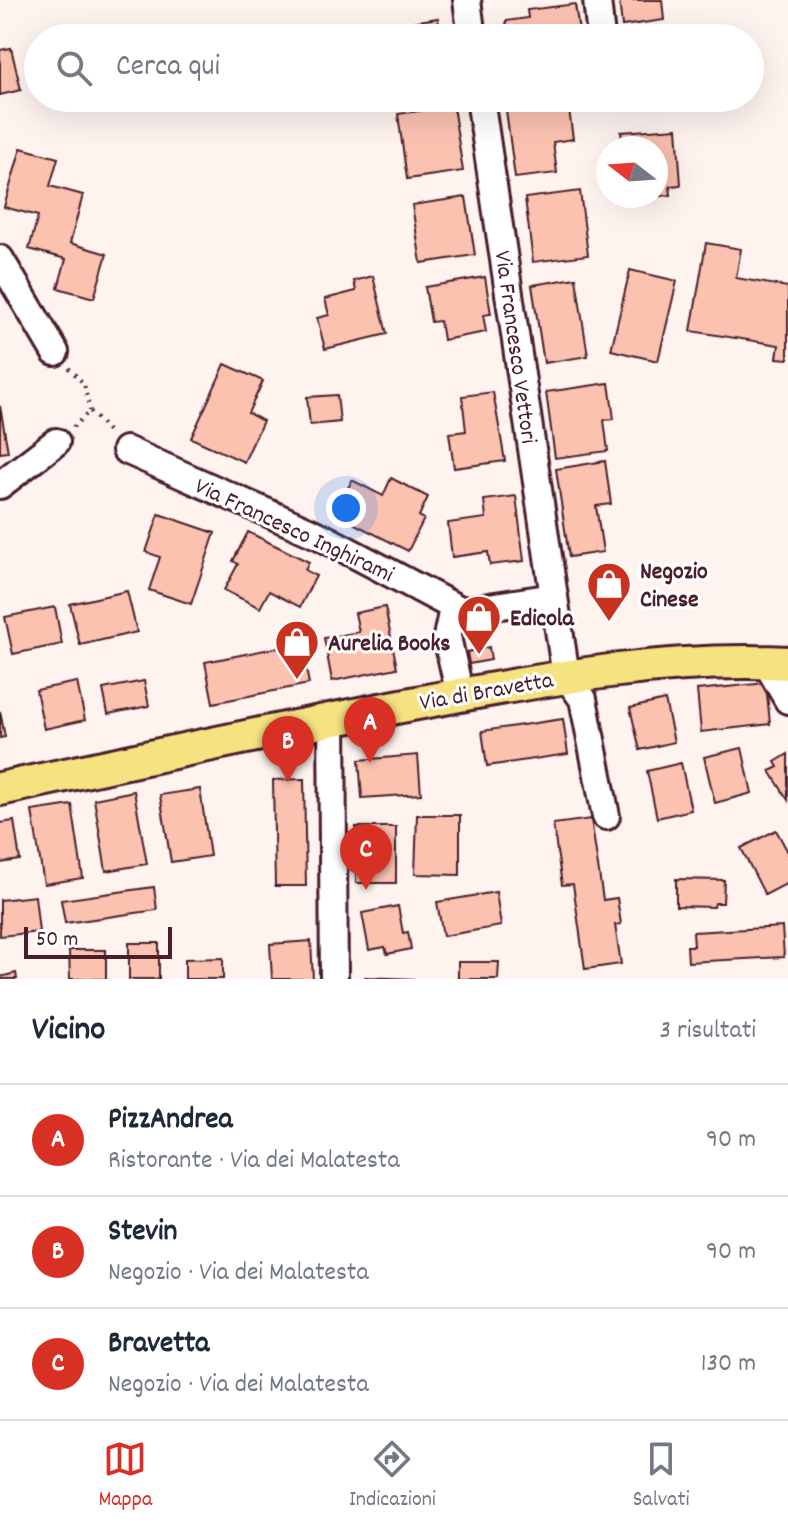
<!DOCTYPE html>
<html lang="it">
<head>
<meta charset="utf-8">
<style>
  body { margin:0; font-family:Dekko,sans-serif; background:#f2f2f3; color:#1f2937 }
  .compass { position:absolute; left:596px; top:136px; width:72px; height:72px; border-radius:50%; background:#fff; box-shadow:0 8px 32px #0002; rotate:287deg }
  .scale { position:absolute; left:24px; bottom:20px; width:148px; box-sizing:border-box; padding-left:8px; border:4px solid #4a1f2b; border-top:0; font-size:22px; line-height:28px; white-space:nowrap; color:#4a1f2b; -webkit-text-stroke:6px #fff; paint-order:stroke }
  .you { position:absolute; left:346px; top:508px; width:28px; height:28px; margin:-20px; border:6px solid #fff; border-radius:50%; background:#1a73e8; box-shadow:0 0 0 12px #1a73e833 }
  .badge { display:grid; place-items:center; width:52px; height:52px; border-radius:50%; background:#d93025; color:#fff; font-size:26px; font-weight:700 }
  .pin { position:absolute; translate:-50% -66px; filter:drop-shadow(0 2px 4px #0008) }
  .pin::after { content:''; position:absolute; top:42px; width:28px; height:24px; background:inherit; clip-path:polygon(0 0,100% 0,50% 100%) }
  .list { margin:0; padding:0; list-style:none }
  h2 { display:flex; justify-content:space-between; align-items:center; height:104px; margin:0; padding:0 32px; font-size:34px }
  h2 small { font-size:26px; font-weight:400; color:#747a83 }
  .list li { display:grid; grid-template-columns:52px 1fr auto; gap:24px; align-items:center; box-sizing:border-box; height:112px; padding:0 32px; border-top:2px solid #e0e1e3 }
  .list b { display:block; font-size:30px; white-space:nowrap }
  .list p { margin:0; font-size:26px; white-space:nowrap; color:#747a83 }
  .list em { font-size:26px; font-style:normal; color:#747a83 }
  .icon { flex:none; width:44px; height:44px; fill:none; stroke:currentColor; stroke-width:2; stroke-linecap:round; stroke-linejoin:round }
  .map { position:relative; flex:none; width:788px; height:979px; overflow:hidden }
  .search { position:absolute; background:#fff; box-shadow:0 8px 32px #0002; left:24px; right:24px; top:24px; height:88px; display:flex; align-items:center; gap:20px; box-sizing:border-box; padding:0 28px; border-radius:44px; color:#747a83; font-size:30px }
  .sheet { height:440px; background:#fff }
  nav { display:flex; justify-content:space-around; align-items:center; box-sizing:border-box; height:112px; border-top:2px solid #e0e1e3; background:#fff; font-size:22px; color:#747a83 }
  nav a { display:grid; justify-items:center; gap:4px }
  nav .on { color:#d93025 }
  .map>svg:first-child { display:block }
</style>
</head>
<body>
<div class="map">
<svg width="788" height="979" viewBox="0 0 788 979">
  <rect width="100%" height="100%" fill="#fef3ef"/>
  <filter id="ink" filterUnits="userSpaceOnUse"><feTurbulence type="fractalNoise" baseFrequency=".0125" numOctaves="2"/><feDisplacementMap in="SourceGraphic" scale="16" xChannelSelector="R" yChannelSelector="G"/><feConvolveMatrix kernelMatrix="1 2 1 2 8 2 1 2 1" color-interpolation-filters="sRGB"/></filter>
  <g filter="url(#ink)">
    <g fill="#fbc2b0" stroke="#4a1f2b" stroke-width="2">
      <polygon points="619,0 662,0 664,20 622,26"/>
      <polygon points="575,4 580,38 508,38 506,21 528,18 527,10"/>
      <polygon points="438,18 441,38 388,38 386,26"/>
      <polygon points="11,48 21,90 0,95 0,50"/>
      <polygon points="628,98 666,98 666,102 628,105"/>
      <polygon points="568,102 573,139 553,142 557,173 515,178 506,110"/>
      <polygon points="453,106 463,171 407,179 398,114"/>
      <polygon points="677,128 681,185 670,186 671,195 638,198 656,196 656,148 623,148 621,132"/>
      <polygon points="21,148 58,158 50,186 83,195 70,243 107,254 94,298 58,288 66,259 29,249 38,216 4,207"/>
      <polygon points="580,191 588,255 533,262 525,198"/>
      <polygon points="466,197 475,255 421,263 412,205"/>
      <polygon points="706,243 741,249 736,278 788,287 788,359 777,358 779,345 691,331"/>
      <polygon points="630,270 677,281 658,361 611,350"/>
      <polygon points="373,276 387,334 325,349 317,318 329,315 325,299 356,291 354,281"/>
      <polygon points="485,277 491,314 483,315 486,332 443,340 440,321 431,322 425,287"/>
      <polygon points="576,278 588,356 544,363 532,285"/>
      <polygon points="225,364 263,381 248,413 263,421 244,462 191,438"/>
      <polygon points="609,383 614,419 604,420 608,451 555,458 546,392"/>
      <polygon points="493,392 505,461 454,468 449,433 466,431 462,396"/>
      <polygon points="337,395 340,422 310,425 307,397"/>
      <polygon points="0,406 8,452 0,453"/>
      <polygon points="605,461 611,504 596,506 603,552 569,557 556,469"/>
      <polygon points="391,478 428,497 419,516 424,519 408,551 335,514 352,480 383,496"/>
      <polygon points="516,496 524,561 490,565 488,552 452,557 448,523 486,518 484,500"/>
      <polygon points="159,514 215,533 191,604 149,590 160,557 146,552"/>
      <polygon points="248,532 309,562 305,570 316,576 300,607 269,591 260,608 224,590 238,564 233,561"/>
      <polygon points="127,591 137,632 80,645 70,604"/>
      <polygon points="55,607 62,644 13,654 5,617"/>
      <polygon points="385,607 397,668 332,681 324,638 359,632 355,613"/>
      <polygon points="301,643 309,684 213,703 205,662"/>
      <polygon points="489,647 491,660 469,664 467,652"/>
      <polygon points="144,681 149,706 108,714 103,689"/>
      <polygon points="77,682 85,720 44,729 36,690"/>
      <polygon points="766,683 770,724 701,732 697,690"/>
      <polygon points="665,700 674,742 640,750 630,708"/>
      <polygon points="0,711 5,737 0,738"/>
      <polygon points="563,719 568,754 487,766 482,731"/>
      <polygon points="742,748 752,793 715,803 704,757"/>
      <polygon points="788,754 788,800 770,771 778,767 775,762"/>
      <polygon points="418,755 421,794 362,798 359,760"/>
      <polygon points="681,763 691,810 657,818 647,771"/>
      <polygon points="304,779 306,886 275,886 273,780"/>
      <polygon points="200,789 210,856 171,862 160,795"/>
      <polygon points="134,791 147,864 106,871 94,799"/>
      <polygon points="72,805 83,878 44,884 32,811"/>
      <polygon points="417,815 460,815 460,875 415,874"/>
      <polygon points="591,819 603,900 617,898 621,924 615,925 621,964 585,969 573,884 562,885 553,824"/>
      <polygon points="14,821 20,860 0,863 0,823"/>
      <rect x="356" y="827" width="40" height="56"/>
      <polygon points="776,830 788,852 788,883 765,895 741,848"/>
      <polygon points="676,879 724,880 723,903 715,903 714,907 676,906"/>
      <polygon points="154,887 157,910 65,923 61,900"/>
      <polygon points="496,892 501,926 443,936 437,902"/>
      <polygon points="35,896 39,932 0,936 0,900"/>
      <polygon points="398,906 403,933 408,932 411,949 387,954 385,947 369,950 362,913"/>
      <polygon points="782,927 784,957 688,962 687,946 694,946 693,932"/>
      <polygon points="311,941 313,979 272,979 270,944"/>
      <rect x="129" y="943" width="30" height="36"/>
      <polygon points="69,950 106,950 106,979 70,979"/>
      <polygon points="223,958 223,979 185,979 185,959"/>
      <polygon points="458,962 499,962 498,979 458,979"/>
      <polygon points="16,973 17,979 0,979 0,977"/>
      <polygon points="365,977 415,979 365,979"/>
    </g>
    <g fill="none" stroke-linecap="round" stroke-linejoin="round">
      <g stroke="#4a1f2b" stroke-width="32">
        <g id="minor">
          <polyline points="467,0 472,38"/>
          <polyline points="597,0 601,38"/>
          <polyline points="480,98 554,597"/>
          <polyline points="0,259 55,352"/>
          <polyline points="126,450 322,537 462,611"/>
          <polyline points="0,485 56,442"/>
          <polyline points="766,662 788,700"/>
          <polyline points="460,695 447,637 451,618 462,611 554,597 566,676 583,699 606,816"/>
          <polyline points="332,718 334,979"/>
        </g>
      </g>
      <g stroke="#4a1f2b" stroke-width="38">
        <path id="major" d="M0,789C144,758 288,727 433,700C551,678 668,657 788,663"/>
      </g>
      <g stroke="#4a1f2b" stroke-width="4" stroke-dasharray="2 6" stroke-linecap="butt">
        <polyline points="69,368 84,384 90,411"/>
        <polyline points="73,427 90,411 111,434"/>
      </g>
      <use href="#minor" stroke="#fff" stroke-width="26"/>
      <use href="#major" stroke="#f5e382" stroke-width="32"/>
    </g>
  </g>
  <defs>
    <g id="shop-pin" transform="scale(2.3)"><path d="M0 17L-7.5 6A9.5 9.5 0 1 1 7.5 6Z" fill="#c8321e" stroke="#fff"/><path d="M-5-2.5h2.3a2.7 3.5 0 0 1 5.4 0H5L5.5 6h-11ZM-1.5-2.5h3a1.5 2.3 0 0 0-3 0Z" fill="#fff"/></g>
  </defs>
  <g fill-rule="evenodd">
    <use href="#shop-pin" x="609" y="584"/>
    <use href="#shop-pin" x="479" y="617"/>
    <use href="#shop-pin" x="297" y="642"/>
  </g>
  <g text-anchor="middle" stroke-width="6" stroke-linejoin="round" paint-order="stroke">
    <g font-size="24" fill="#4a1f2b" stroke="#fff">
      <text transform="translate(517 347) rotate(82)" y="8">Via Francesco Vettori</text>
      <text transform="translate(295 529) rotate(25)" y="8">Via Francesco Inghirami</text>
      <text transform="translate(486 690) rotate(-10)" y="8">Via di Bravetta</text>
    </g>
    <g font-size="24" font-weight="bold" fill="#4a1f2b" stroke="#fff" text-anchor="start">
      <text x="640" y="578">Negozio<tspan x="640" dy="28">Cinese</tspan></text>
      <text x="510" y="625">Edicola</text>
      <text x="328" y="650">Aurelia Books</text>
    </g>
  </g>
</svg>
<svg class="compass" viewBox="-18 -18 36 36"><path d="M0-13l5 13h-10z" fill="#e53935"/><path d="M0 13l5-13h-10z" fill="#747a83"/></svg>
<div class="scale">50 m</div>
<div class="you"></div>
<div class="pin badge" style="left:370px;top:763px">A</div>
<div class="pin badge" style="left:288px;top:782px">B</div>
<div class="pin badge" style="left:366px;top:890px">C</div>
<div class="search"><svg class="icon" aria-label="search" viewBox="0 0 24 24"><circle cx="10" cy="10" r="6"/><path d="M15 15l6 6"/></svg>Cerca qui</div>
</div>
<section class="sheet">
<h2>Vicino<small>3 risultati</small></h2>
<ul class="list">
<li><span class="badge">A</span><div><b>PizzAndrea</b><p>Ristorante · Via dei Malatesta</p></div><em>90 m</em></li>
<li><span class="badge">B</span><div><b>Stevin</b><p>Negozio · Via dei Malatesta</p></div><em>90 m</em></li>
<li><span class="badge">C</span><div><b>Bravetta</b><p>Negozio · Via dei Malatesta</p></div><em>130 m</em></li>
</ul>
</section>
<nav>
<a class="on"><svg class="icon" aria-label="map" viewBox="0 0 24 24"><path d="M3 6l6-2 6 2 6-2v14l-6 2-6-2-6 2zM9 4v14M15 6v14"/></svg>Mappa</a>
<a><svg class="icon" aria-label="directions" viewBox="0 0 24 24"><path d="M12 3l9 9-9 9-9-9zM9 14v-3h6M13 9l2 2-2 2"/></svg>Indicazioni</a>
<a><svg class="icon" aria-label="saved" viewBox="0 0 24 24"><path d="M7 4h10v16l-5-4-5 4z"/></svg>Salvati</a>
</nav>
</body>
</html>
